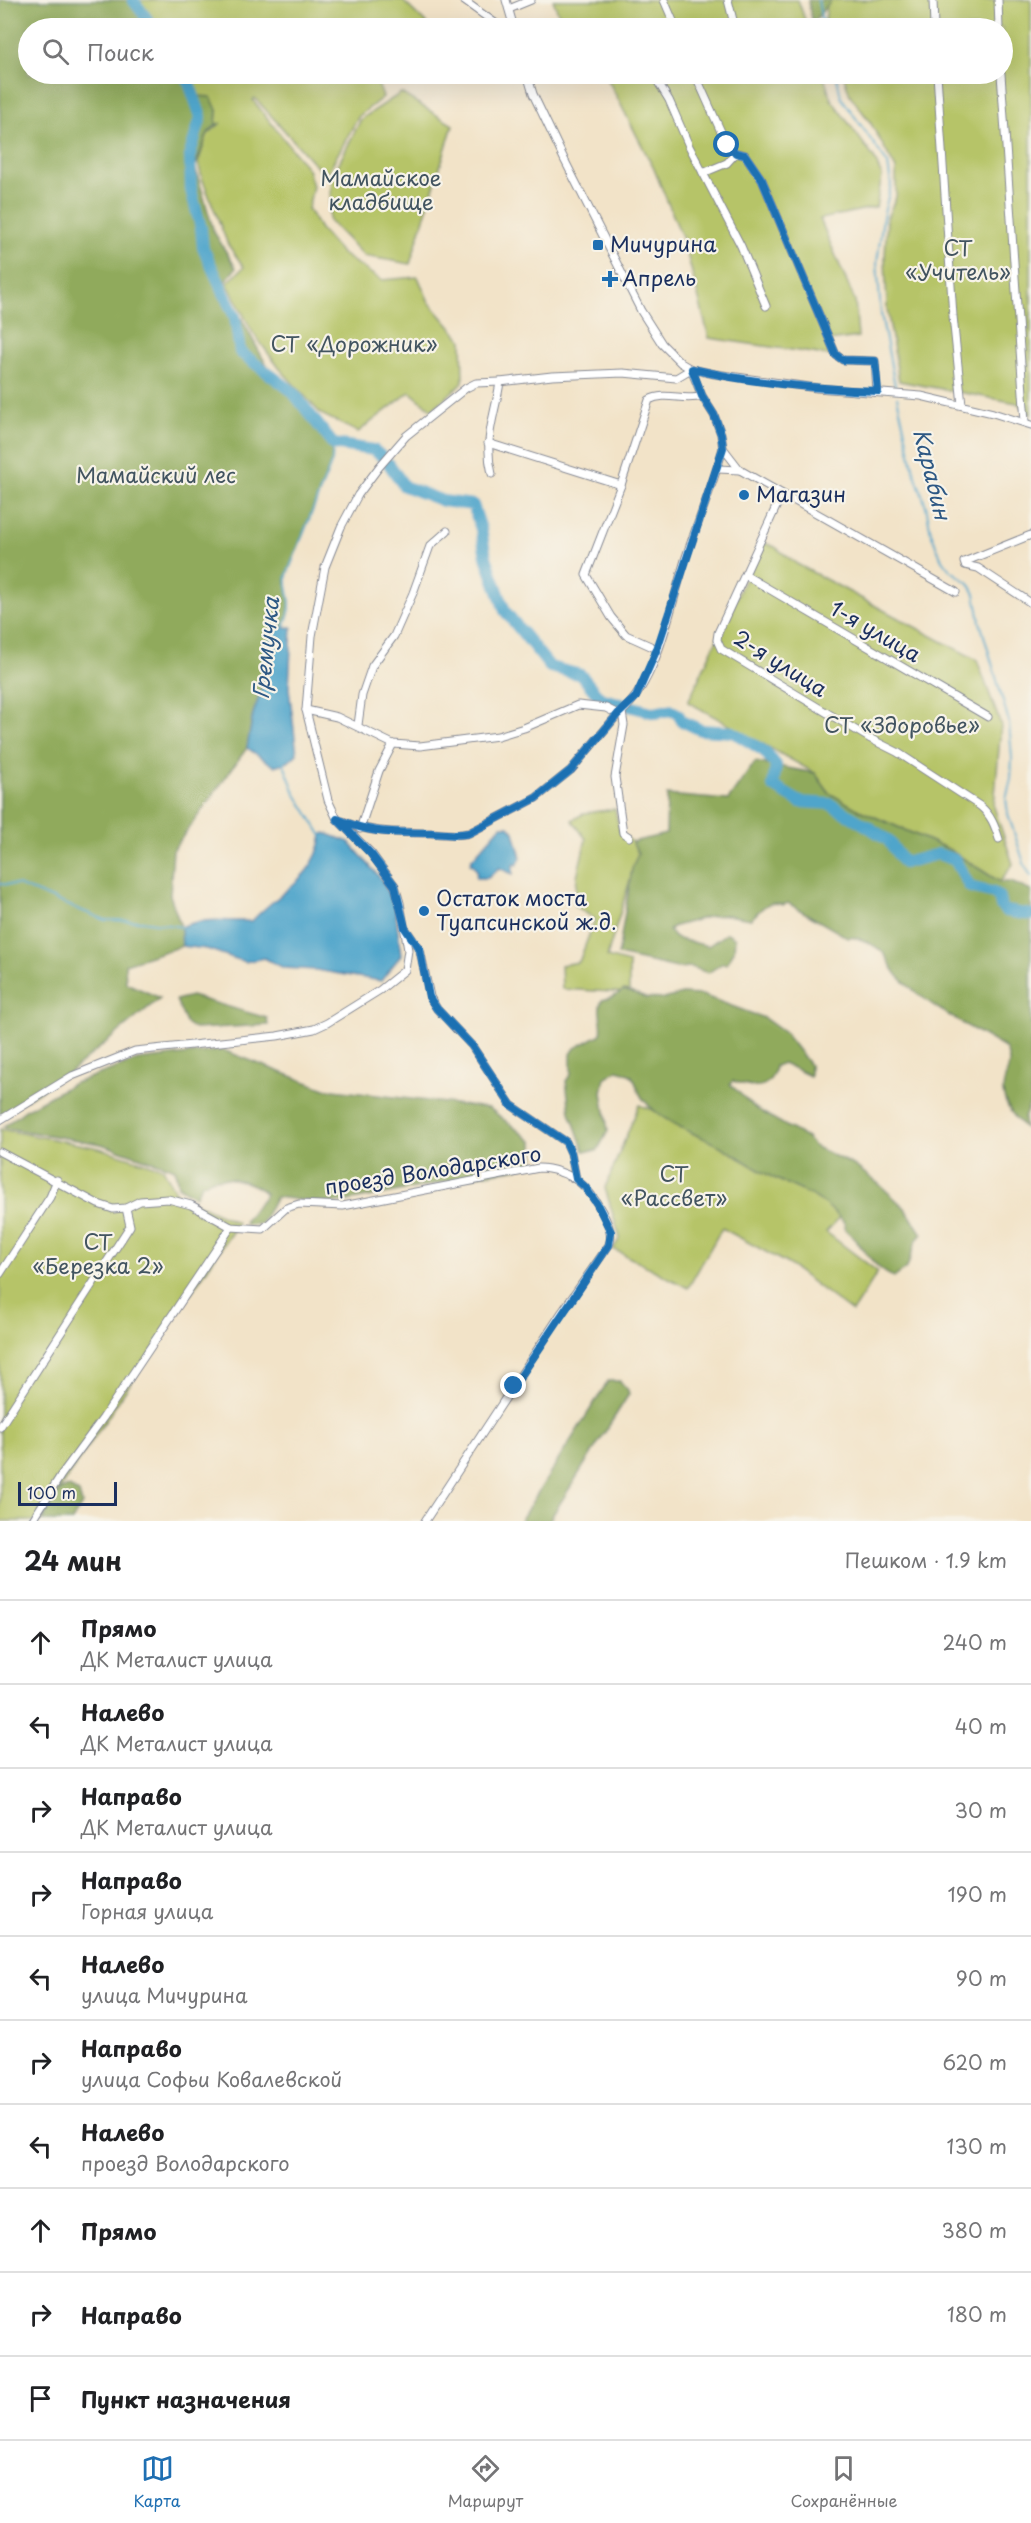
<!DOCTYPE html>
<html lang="ru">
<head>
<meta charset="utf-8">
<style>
  body { margin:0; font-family:"Playpen Sans",sans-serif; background:#f2f2f2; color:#202124 }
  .scale { position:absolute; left:18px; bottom:15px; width:99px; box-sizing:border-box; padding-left:6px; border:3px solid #1b2f5e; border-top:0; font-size:16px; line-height:21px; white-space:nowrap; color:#1b2f5e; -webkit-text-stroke:4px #f7f3e8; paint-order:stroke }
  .stop { position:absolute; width:18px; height:18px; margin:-14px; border:4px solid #1f6fb2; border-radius:50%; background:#fff }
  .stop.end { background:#1f6fb2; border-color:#fff; box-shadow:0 2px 6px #0008 }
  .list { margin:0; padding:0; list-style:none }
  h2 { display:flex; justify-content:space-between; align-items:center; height:78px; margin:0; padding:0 24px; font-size:26px }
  h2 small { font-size:20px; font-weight:400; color:#757577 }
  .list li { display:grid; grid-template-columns:39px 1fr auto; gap:18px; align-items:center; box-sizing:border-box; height:84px; padding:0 24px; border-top:2px solid #e0e0e0 }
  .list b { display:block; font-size:22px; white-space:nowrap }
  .list p { margin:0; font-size:20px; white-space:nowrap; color:#757577 }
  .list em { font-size:20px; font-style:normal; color:#757577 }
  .icon { flex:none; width:33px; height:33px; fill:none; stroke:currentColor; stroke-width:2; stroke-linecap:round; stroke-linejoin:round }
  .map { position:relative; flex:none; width:1031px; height:1521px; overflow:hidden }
  .search { position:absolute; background:#fff; box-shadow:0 6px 24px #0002; left:18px; right:18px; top:18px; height:66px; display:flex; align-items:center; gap:15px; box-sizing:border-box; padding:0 21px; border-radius:33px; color:#757577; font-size:22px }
  .sheet { height:918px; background:#fff }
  nav { display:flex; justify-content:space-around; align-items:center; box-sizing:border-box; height:84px; border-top:2px solid #e0e0e0; background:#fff; font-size:16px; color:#757577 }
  nav a { display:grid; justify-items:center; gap:3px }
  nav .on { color:#1f6fb2 }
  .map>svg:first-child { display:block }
</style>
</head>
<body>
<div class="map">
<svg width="1031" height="1521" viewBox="0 0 1031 1521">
  <rect width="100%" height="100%" fill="#f7f3e8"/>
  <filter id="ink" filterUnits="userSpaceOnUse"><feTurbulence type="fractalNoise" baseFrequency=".0167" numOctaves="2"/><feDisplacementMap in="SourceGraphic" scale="12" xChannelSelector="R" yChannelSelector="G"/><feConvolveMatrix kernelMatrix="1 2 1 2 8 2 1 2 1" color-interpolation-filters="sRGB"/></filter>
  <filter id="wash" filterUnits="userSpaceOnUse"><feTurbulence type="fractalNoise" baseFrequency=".008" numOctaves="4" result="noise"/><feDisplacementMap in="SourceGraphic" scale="24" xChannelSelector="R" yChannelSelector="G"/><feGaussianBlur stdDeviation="1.35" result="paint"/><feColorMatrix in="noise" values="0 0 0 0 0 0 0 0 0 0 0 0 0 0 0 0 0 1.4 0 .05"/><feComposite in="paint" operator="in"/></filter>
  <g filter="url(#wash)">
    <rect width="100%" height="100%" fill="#f2e3c8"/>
    <g fill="#b6c467" stroke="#687a62" stroke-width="1.5">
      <polygon points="137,0 402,0 431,28 158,28"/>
      <polygon points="553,0 798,0 808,28 584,28 578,17 559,15"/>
      <polygon points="827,0 1031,0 1031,415 1017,403 899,381 887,308 885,258 887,218 896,197 896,169 870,122 850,95 843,74 1002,74 1002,28 827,28 825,23"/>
      <polygon points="190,74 374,74 383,97 359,116 328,172 320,170 255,98 253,100 308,169 313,186 308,209 320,229 342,254 381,280 418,277 429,302 462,340 463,382 432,410 410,392 358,432 321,414 280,369 253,333 227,283 244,267 228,245 202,178 198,163 207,135 221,123 216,125 217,110 199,96"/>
      <polygon points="605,74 823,74 831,99 874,158 882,176 876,207 820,219 855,301 858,337 828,341 833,356 709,338 684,242 654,169"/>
      <polygon points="401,93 453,125 410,264 364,256 329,221 332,177 361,119"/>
      <polygon points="762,542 775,547 797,564 977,660 1001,725 994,807 1013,864 1000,882 948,849 859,810 829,793 815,773 688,702"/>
      <polygon points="615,809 620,832 632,842 638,853 607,957 629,963 629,993 562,989 561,965 579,962 595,919 575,906 577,876 586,839 572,820 585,813"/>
      <polygon points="639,1105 693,1125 848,1209 826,1232 878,1272 852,1312 788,1264 722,1228 688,1288 613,1249 620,1238 605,1188"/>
      <polygon points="0,1129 99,1148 163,1168 176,1194 238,1223 61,1487 40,1521 0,1521"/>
    </g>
    <g fill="#90aa5c" stroke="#566c5d" stroke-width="1.5">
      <polygon points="0,0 137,0 158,28 28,28 28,74 190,74 199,96 211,97 217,110 216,125 208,133 195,167 214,232 236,268 223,284 266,364 332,445 332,461 287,575 286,582 290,602 289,614 283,627 275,628 264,654 261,692 253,714 247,748 173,850 170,895 181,927 182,946 125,964 126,983 160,998 69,1073 0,1116"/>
      <polygon points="808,0 829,0 830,2 812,24"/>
      <path d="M755,762L815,773L829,793L859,810L948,849L1000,882H1011L1031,891V1101L1024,1118L1025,1128C1015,1119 1004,1105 1003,1091C1003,1074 1015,1067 1005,1048C969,1026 930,1008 900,978C893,971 890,963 885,955C879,947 857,935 848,938L788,903L783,905C767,899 762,909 751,919L726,915L711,916L672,927L669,931L675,938L708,946L727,933L735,938L734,951L727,964L723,963L708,973L691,967L677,968L618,955L632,869L638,853L632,842L666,834L667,795L728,800Z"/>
      <path d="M624,990L646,998L664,999L682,994L702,995L764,1018L785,1033L810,1065V1076L783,1063L775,1066C771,1092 753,1088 733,1081L730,1084L755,1108L807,1138L814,1146L855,1166L879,1184L905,1208L922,1234L916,1241L907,1268L895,1277C875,1272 860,1242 845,1229V1224C820,1193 800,1192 768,1175C750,1166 734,1153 716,1144C701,1137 686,1131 671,1122C661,1117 649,1107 643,1099C632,1084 640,1074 617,1070L605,1078L602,1092L608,1131L597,1151H584L570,1112L566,1081L571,1074V1054L575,1048L601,1034C604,1022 596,1011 602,1000L613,997Z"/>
      <polygon points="191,996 267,1018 268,1025 195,1029 186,1023 176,1000"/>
      <path d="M223,1050L325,1089L489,1108L533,1142L534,1165L342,1202L324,1203L276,1197L261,1224L246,1225L244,1222L266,1194C256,1183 231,1176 215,1179C211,1179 206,1183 202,1184L195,1197L178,1186L175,1169L101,1144L6,1128L4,1126L27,1109L72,1084L138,1060Z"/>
      <polygon points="608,1381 620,1381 628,1390 629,1394 549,1521 520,1521"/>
      <polygon points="69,1487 79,1493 82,1504 72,1521 42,1521 61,1489"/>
    </g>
    <g fill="#4fa5cb" stroke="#356a94" stroke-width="1.5">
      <polygon points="292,627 289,688 297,754 288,762 274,766 247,748 253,714 261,692 264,654 275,628"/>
      <polygon points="501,826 509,826 514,832 521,858 517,865 513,864 513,874 499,868 488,878 476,878 477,871 473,865 470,864 471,860"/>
      <path d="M325,833L349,842L382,880L395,908L401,955L381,981L316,970L284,968L264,958L245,962L207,949L182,946L181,927C205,916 226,922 252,921C279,891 316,879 322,835Z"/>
    </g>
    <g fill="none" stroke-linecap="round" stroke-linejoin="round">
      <g stroke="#4fa5cb" stroke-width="2">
        <polyline points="818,0 823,28"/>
        <polyline points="836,74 841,97 888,164 891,185 883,217 877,263 881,314 896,391"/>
        <polyline points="897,397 914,471 926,506 931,533 942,560 950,570 969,583 975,594 980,622 1009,722 1012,758 1011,779 1006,799 1008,814 1025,866 1031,876"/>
        <path d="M283,629C286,621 290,614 290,605C290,595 285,586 287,575L332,461L333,444"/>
        <polyline points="283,762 295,793 322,836"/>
        <polyline points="0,884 18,885 105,920 142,921 182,927"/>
      </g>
      <g stroke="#4fa5cb" stroke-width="12">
        <polyline points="133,0 154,28"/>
        <polyline points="186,74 201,117 190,154 191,190 201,228 203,248 235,317 240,352 292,391 333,444 374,450 381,456"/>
        <polyline points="389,464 404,486 443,501 473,505 481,529 486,557 505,611 550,667 581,675 600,698 655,713 670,710 678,714 682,721 701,730 733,732 764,751 776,765 773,786 800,802 830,804 867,826 888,840 904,863 938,854 955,860 970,887 994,893 999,897 1001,906 1006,911 1031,915"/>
      </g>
    </g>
  </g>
  <g filter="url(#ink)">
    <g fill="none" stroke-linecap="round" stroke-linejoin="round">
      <g stroke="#868993" stroke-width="9">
        <g id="minor">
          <polyline points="463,0 502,28 513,25"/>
          <polyline points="506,0 514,28"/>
          <polyline points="664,0 676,28"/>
          <polyline points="728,0 735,28"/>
          <polyline points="933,0 934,28"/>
          <polyline points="998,0 999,28"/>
          <polyline points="509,9 531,0"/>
          <polyline points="527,74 533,94 565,161 641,311 662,344 681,363 691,369 715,374 817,388 921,396 993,413 1031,425"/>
          <polyline points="653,74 669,100 689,146 741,246 766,306"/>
          <polyline points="695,74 727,145 736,153 745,155 762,180 836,355 843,360 875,361 877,391"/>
          <polyline points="937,74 953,316 962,405"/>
          <polyline points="1001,74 1025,422"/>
          <polyline points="703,173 727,163 736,153"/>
          <polyline points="691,369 702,396 714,415 721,434 723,448 740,470 956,592"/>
          <polyline points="488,443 621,485"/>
          <polyline points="718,469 740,470"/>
          <path d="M492,474C483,438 495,417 500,382L552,376L623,373L676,378L691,369"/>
          <path d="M782,494L718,633L717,640L721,649L869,738L897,752L980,806C991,815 995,826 999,839"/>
          <polyline points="1031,535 964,562 965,565 978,568 1031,603"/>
          <polyline points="745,575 988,717"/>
          <path d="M657,649L626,635L611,617L586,575L621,485L649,400C666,391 684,402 702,396"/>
          <polyline points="306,710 337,717 393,744 420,746 498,736 524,728 578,705 606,708 618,714"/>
          <polyline points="358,725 362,695 372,666 394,636 413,593 430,546 447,531"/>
          <path d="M342,821C372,834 399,832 431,833C445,834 456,836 469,833L536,798L571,770L618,714L622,712"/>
          <polyline points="360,829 379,771 393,744"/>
          <path d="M629,837L623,833L615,777L624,725L622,712C660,676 670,606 686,557C698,521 713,485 723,448"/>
          <polyline points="407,931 420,950 430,997 437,1009 472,1046 511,1105 566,1142 571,1153 576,1179"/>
          <polyline points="0,1120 72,1076 135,1051 277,1036 314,1029 327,1023 380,990 405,970 408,950 400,903 395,886 371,853 337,819 328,800 306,710 312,636 325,567 341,527 358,495 379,467 406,436 466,388 476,383 500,382"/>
          <path d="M0,1152L98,1204L113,1209L126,1208L140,1201L168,1199L191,1205L231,1227L263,1229L286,1208L299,1204L343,1206L539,1168C551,1168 568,1174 578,1181C592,1192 617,1229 609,1245L562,1312L425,1521"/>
          <polyline points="0,1274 50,1197 57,1180"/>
          <polyline points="0,1427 130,1226 126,1208"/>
          <polyline points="32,1521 61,1475 103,1418 231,1227"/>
        </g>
      </g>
      <use href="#minor" stroke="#fff" stroke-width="7"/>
    </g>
  </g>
  <g fill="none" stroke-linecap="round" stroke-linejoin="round" filter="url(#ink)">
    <path stroke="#1f6fb2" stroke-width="8" d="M514,1386L609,1245L611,1232L597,1204L585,1187L576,1179L571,1153L566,1142L511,1105L472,1046L437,1009L429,997L420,950L405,928L395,886L371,854L337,819C374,835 393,832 431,833C444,834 456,836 469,833L536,798L571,770L618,714L636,697L657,649L723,448L721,434L714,415L702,396L692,369C752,383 815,389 878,391L875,361L843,360L836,355L762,180L745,155L736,153L727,145"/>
  </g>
  <g fill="#1f6fb2" stroke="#f7f3e8" stroke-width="2">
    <rect x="592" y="239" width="12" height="12" rx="3"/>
    <path d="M607 270h6v6h6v6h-6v6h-6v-6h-6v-6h6z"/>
    <circle cx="744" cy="495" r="6"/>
    <circle cx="424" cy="911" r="6"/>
  </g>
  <g text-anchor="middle" stroke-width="4.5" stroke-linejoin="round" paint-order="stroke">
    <g font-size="21" fill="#425460" stroke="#f7f3e8">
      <text x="381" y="186">Мамайское<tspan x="381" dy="24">кладбище</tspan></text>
      <text x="958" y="256">СТ<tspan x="958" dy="24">«Учитель»</tspan></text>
      <text x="354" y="352">СТ «Дорожник»</text>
      <text x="156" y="483">Мамайский лес</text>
      <text x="902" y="733">СТ «Здоровье»</text>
      <text x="674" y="1182">СТ<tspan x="674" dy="24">«Рассвет»</tspan></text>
      <text x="98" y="1250">СТ<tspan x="98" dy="24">«Березка 2»</tspan></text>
    </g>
    <g font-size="21" fill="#1b2f5e" stroke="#f7f3e8" text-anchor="start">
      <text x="610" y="252">Мичурина</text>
      <text x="622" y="286">Апрель</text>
      <text x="756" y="502">Магазин</text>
      <text x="436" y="906">Остаток моста<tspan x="436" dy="24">Туапсинской ж.д.</tspan></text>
    </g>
    <g font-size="21" fill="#1b2f5e" stroke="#f7f3e8">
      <text transform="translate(875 632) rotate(30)" y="7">1-я улица</text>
      <text transform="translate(780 664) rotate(32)" y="7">2-я улица</text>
      <text transform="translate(433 1171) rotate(-9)" y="7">проезд Володарского</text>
    </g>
    <g font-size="22" font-style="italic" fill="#2d5884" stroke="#f7f3e8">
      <text transform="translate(932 474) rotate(76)" y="8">Карабин</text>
      <text transform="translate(266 648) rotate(-84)" y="8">Гремучка</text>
    </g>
  </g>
</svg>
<div class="scale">100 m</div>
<div class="stop" style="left:727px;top:145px"></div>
<div class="stop end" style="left:514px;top:1386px"></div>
<div class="search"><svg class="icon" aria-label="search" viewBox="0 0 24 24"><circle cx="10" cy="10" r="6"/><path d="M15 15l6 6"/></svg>Поиск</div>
</div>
<section class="sheet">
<h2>24 мин<small>Пешком · 1.9 km</small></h2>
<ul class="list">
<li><svg class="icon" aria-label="ahead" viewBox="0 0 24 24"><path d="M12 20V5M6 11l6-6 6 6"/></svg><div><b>Прямо</b><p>ДК Металист улица</p></div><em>240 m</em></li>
<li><svg class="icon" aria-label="left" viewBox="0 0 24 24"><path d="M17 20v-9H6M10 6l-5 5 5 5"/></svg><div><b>Налево</b><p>ДК Металист улица</p></div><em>40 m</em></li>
<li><svg class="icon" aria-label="right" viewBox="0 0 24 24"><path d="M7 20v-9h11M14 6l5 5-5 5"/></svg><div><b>Направо</b><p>ДК Металист улица</p></div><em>30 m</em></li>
<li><svg class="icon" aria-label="right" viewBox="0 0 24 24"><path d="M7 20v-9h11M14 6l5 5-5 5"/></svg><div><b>Направо</b><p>Горная улица</p></div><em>190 m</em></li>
<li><svg class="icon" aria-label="left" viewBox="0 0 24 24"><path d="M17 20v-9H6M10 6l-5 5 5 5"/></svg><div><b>Налево</b><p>улица Мичурина</p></div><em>90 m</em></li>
<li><svg class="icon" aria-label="right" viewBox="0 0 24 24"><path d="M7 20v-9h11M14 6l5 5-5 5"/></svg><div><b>Направо</b><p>улица Софьи Ковалевской</p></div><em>620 m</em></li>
<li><svg class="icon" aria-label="left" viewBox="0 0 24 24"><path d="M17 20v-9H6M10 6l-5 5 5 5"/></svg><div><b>Налево</b><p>проезд Володарского</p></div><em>130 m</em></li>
<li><svg class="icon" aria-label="ahead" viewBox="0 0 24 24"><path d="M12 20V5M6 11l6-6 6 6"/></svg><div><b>Прямо</b></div><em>380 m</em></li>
<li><svg class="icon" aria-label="right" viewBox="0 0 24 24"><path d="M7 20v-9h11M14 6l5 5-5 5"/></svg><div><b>Направо</b></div><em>180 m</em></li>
<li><svg class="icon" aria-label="arrive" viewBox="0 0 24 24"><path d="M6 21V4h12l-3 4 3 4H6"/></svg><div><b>Пункт назначения</b></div></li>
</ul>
</section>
<nav>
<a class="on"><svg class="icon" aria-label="map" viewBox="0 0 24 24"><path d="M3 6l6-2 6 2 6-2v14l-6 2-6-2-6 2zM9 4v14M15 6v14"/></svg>Карта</a>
<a><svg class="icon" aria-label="directions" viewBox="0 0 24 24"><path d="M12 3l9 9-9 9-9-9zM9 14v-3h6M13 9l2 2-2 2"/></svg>Маршрут</a>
<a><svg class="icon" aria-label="saved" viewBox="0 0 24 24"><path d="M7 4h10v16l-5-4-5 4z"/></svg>Сохранённые</a>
</nav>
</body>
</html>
